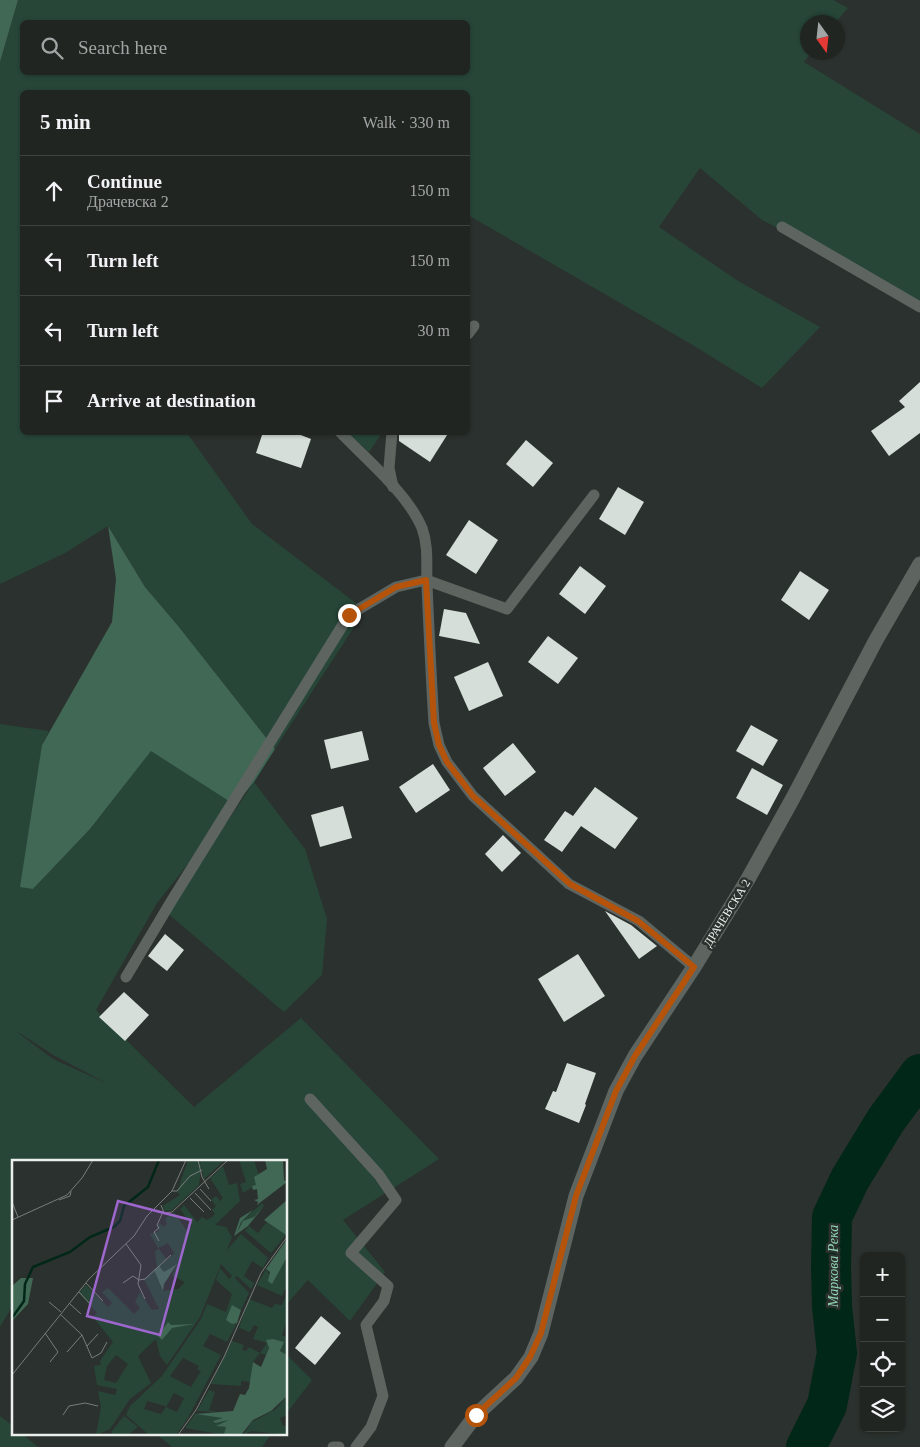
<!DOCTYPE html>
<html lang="en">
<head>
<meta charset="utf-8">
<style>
  body { margin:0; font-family:"Times New Roman",serif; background:#2d312f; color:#f1f3f6 }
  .controls { position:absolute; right:15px; bottom:15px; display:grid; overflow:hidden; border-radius:8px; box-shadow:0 1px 4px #0004 }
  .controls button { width:45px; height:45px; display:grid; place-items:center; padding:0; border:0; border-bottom:1px solid #3d4240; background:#202522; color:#f1f3f6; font:25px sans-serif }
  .compass { position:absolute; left:800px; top:15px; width:45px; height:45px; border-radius:50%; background:#202522; box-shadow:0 1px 4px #0004; rotate:165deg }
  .stop { position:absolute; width:15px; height:15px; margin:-11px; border:4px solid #b45309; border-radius:50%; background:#fff }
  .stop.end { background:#b45309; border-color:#fff; box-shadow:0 1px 5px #0008 }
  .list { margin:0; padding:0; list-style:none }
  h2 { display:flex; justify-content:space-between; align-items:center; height:65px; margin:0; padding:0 20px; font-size:21px }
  h2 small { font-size:16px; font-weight:400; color:#a2a5a5 }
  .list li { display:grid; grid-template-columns:32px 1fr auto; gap:15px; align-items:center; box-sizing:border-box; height:70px; padding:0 20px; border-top:1px solid #3d4240 }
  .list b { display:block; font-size:19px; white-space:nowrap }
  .list p { margin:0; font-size:16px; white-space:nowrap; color:#a2a5a5 }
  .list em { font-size:16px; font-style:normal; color:#a2a5a5 }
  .icon { flex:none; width:28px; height:28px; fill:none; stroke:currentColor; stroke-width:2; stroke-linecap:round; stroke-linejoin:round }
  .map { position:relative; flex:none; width:920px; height:1447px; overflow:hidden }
  .search { position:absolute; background:#202522; box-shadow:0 1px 4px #0004; left:20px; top:20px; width:450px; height:55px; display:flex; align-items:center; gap:12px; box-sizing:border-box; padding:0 18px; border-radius:8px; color:#a2a5a5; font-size:19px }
  .panel { position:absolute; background:#202522; box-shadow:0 1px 4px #0004; left:20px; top:90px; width:450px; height:345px; border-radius:8px }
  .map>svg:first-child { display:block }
</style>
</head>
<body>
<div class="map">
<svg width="920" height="1447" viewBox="0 0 920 1447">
  <rect width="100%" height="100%" fill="#2b312e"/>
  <g fill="#274638" fill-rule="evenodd">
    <path d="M18,0H833L848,8L836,22H808V52L811,53L804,62L920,134V301L762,220L700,168L659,227L738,281L820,327L762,388L691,344L468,215V92H22V432L187,433L252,524L365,610L275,749L179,627L145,587L108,526L65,553L0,584V62ZM22,22H468V72H22Z"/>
    <polygon points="348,433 382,433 369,452"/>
    <path d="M0,724L49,731L42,745L33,889L90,829L151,750L235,805L157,903L96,1010L194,1107L301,1018L439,1159L343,1220L385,1272L350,1321L308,1280L286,1305V1161H14V1312L10,1310L0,1327ZM13,1029L55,1056L108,1084L53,1059Z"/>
    <polygon points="254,782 305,849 327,919 322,975 284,1012 166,912"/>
    <polygon points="286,1354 312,1380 286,1414"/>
    <polygon points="0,1416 14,1427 14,1433 21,1433 38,1447 0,1447"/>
    <polygon points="155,1433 272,1433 262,1447 172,1447"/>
  </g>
  <g fill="#416755">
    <polygon points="0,0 18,0 0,62"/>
    <polygon points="108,526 145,587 179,627 275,749 254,782 235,805 151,751 90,829 33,889 20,887 42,745 112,622 116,579"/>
  </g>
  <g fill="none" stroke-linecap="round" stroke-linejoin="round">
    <polyline stroke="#002718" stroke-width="40" points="806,1447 827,1405 837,1353 832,1306 831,1267 832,1217 850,1179 886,1120 920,1074"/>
  </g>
  <g fill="#d5ded9">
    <polygon points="920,382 920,433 889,456 871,431 905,407 899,401"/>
    <polygon points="263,432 293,432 311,439 301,468 256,453"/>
    <polygon points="399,432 449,432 430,462 399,441"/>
    <polygon points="526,440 553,463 533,487 506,464"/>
    <polygon points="618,487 644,502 625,535 599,519"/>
    <polygon points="469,520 498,540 476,574 446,555"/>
    <polygon points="580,566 606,586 585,614 559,594"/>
    <polygon points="800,571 829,590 809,620 781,600"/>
    <polygon points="444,609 466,613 480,644 439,636"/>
    <polygon points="548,636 578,658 558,684 528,662"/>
    <polygon points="488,662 503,696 469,711 454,677"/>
    <polygon points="751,725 778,740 763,766 736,751"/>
    <polygon points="362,731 369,760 331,769 324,740"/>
    <polygon points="513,743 536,772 505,796 483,768"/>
    <polygon points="433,764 450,790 416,813 399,787"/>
    <polygon points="752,768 783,785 767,815 736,798"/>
    <polygon points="595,787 638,818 615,849 581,826 562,852 544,840 565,811 573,816"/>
    <polygon points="343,806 352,838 320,847 311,815"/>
    <polygon points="503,835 521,853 502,872 485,854"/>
    <polygon points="605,911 631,925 657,946 639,959"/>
    <polygon points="165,934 184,950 167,971 148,956"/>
    <polygon points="578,954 605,996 564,1022 538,979"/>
    <polygon points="124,992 149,1015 125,1041 99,1017"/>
    <polygon points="567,1063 596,1073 585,1104 586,1105 579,1123 545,1109 553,1091 556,1092"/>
    <polygon points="321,1316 341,1333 315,1365 295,1348"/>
  </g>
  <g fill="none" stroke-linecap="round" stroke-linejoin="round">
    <g stroke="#5e6561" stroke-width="11">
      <polyline points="782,227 920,307"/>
      <polyline points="468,334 474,326"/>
      <path d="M340,432C366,459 408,494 422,528C429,547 426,566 427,585C429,631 431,677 434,723L439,745L447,762L473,796L569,884L639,921L694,967"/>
      <polyline points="392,432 389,468 393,487"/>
      <polyline points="126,977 172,900 349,615 396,587 426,580 507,609 594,495"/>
      <polyline points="310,1099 379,1175 396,1200 351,1253 388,1286 384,1301 366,1325 383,1396 371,1427 356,1447"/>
      <polyline points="333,1447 339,1447"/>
    </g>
    <polyline stroke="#5e6561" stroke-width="15" points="452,1447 476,1415 516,1378 531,1357 541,1333 576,1196 616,1091 635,1056 694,967 748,879 793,798 876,640 920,564"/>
  </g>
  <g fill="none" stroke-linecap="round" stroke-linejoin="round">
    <polyline stroke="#b45309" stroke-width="6" points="349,615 396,587 426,580 434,723 439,745 447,762 473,796 570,884 638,921 694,967 635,1056 616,1091 576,1196 541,1333 530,1357 516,1378 476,1415"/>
  </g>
  <g text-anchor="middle" stroke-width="5" stroke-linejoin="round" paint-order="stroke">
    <g font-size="12" fill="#ebf0ed" stroke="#2b312e">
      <text transform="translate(727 913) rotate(-58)" y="4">ДРАЧЕВСКА 2</text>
    </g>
    <g font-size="14" font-style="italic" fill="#91d4b4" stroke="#2b312e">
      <text transform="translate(833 1266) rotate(-90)" y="5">Маркова Река</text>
    </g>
  </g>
  <g transform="translate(12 1160)">
    <rect width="275" height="275" fill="#2b312e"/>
    <path d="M176,0H186L189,5L188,0H213L192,19L189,7L187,25L160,50L152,51L151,46L168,35L165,32ZM227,0H242L247,16L244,25L231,33L228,24L234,22ZM211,6L217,25L225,23L228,41L203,65L214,67L220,77L188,157L155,205L148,196L144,179L126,196L139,223L118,239L98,269L84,275L89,247L86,231L103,235L105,229L85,225L82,206L89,205L88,201L101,182L81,157L85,153L67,133L74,125L96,147L100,143L90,132L96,128L122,154L128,148L123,142L128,132L140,150L147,149L132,119L142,110L151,131L166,129L173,122L160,116L165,104L152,113L145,108L143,91L147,89L155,100L162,93L156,83L146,88L138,74L147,71L145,66L148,63L151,67L155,64L153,59L162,52L175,71L180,66L168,49L172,45L185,62L190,57L195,60L200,57L203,54L200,50L204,46L199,40L204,36L208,41L211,38L198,18ZM104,195L116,204L104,223L92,220L95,206ZM250,43L252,46L242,57L230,64L225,73L229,62ZM255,62L274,75L259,93L233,71L237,66L246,73ZM229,74L256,98L251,108L240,101L232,116L242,123L239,129L225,116L223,118L237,133L229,150L220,146V164L225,163L215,182L198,174L191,186L209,195L176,258L164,275H137L114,255L118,246L150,216L189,159L195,144L214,152L220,134L204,120L208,108L217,119L220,116L209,104L215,90ZM171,198L187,206L185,209L189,211L179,227L158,216ZM162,233L172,238L165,252L154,247ZM135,241L153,246L154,247L149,254L132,249ZM273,97L275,125L270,136L245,125L254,109L261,121ZM275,134V160L270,176H275V195L268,191L271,182L254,180L257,188L254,195L248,193L241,202L239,222L229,221V226L199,224L220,181L232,185L230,190L234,191L237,187L248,193L255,183L241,179L246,167L242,165L238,172L227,168L237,139L260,148L263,144L270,145ZM197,230L203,232L197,250L205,252L185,251ZM275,236V255L268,258L271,266L275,265V275L240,271L231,275L240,262L264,249ZM183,254L211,257L218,262L206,266L215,267L212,275L173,268ZM112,256L126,267L116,275H102L99,272Z" fill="#274638" fill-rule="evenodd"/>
    <path d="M253,0H271L272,20L275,22L245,45L246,42L242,40L246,39L245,29L241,30L240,26L244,25L242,17L255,9ZM275,40V73L274,75L252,60ZM252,46L236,66L222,76L228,58L241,50L229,62L225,73L231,61L242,57ZM275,79V97L260,124L256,121L258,112L254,109ZM165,104L152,124L151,131L142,110L147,106L152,112ZM9,118H21L16,144L0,161V126ZM220,145L229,150L225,163L220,164L214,160ZM156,162L159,165L183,164L160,168L150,180L146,176ZM261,179L272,182L268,191L275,195V236L259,251L241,260L229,275H201L212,274L214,267L204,266L217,260L203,263L201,261L211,258L183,254L221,251L228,234L233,235L237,228L241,202L249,207L257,188L254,180Z" fill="#416755"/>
    <path fill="none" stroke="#002718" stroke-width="2.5" d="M0,158L12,141L13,124L21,107L58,92L78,77L102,67L108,61L112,46L136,27L147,0"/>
    <path fill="none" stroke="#787d7a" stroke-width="1" d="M186,0L190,17L197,29M188,29L199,41M160,31H165L178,16L190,10M183,33L199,50M178,38L192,52M47,40L58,36L59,31M0,42L6,57M149,45L152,53L160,52L216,0M0,60L55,35L70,18L81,0M147,81L142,72L147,68L145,65L151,52M114,84L129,105L126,124L133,139M74,123L91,141M111,123L121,116L127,120L133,119L159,95M67,132L78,144M37,142L49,152M57,143L69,154M48,154L70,175L80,198L89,193L95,182M33,173L46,192L38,202M75,186L86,174M55,192L70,175M0,215L77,119L122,76L135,56L160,31L174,0M51,255L57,246L73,243L86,246M166,275L184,250L212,197L249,113L275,77"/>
    <path fill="#9d67cd" fill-opacity="0.15" stroke="#9d67cd" stroke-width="2.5" d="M106,41L179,60L148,175L75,156Z"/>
    <rect width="275" height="275" fill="none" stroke="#ebf0ed" stroke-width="2.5"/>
  </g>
</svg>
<div class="controls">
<button>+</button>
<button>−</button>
<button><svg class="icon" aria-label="locate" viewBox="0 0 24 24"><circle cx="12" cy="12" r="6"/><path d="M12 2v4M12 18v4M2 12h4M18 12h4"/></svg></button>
<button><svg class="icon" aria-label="layers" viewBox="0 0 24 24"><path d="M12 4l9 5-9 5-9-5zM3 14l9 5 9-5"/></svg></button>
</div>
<svg class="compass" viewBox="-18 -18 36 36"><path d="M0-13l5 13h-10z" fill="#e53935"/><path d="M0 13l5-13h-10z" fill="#a2a5a5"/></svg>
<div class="stop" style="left:476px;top:1415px"></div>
<div class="stop end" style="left:349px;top:615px"></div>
<div class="search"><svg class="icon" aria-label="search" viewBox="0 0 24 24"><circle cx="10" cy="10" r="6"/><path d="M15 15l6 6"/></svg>Search here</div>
<section class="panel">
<h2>5 min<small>Walk · 330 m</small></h2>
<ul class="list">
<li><svg class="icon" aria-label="ahead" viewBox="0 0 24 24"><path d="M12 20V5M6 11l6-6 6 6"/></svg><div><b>Continue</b><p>Драчевска 2</p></div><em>150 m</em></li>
<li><svg class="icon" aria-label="left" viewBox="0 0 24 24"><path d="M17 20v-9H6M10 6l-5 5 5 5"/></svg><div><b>Turn left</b></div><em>150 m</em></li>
<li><svg class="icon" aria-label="left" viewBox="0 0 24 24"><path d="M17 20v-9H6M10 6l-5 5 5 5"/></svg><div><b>Turn left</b></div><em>30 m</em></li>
<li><svg class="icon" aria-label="arrive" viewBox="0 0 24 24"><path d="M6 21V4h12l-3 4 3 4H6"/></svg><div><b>Arrive at destination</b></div></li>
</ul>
</section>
</div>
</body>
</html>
